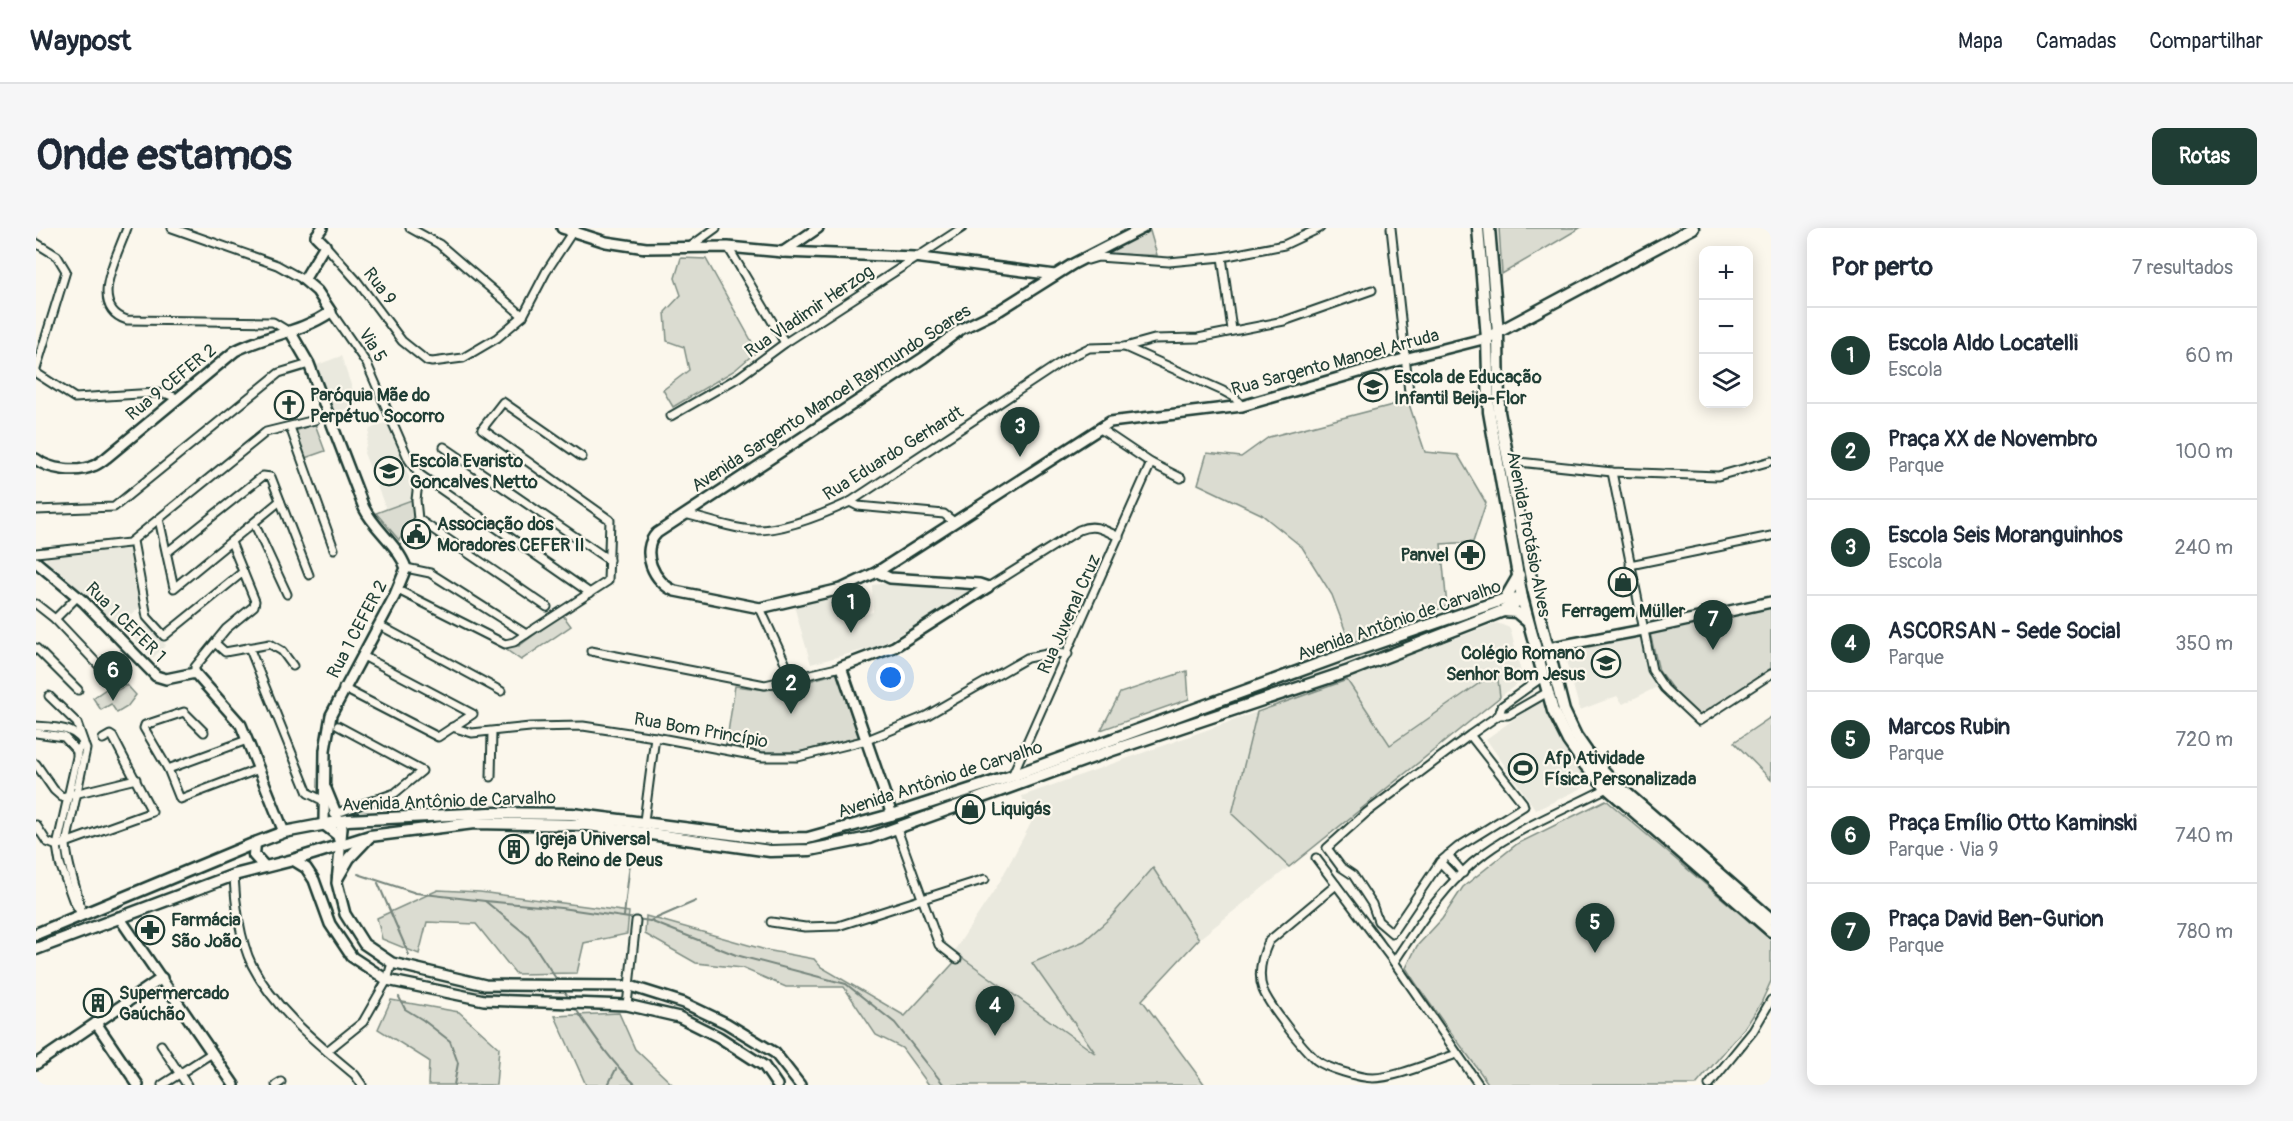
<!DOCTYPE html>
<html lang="pt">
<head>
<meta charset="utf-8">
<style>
  body { margin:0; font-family:Pangolin,sans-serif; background:#f6f6f7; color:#1f2937 }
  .controls { position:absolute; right:18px; top:18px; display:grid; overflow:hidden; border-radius:12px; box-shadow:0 3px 15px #0003 }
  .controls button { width:54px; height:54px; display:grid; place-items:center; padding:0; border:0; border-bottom:2px solid #e0e1e3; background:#fff; color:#1f2937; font:30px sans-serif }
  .you { position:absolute; left:855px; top:450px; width:21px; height:21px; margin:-15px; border:4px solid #fff; border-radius:50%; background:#1a73e8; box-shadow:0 0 0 9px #1a73e833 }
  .badge { display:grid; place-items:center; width:39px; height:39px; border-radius:50%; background:#1f3d34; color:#fff; font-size:20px; font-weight:700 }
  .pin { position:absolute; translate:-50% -50px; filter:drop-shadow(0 2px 3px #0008) }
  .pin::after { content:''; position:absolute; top:32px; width:21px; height:18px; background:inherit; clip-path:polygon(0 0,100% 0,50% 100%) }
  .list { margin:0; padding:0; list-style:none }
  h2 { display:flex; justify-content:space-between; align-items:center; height:78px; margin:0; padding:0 24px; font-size:26px }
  h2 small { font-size:20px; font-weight:400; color:#747a83 }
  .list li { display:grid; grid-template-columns:39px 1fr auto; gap:18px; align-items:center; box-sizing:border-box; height:96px; padding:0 24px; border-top:2px solid #e0e1e3 }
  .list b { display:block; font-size:22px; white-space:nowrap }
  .list p { margin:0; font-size:20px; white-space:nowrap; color:#747a83 }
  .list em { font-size:20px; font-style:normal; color:#747a83 }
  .icon { flex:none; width:33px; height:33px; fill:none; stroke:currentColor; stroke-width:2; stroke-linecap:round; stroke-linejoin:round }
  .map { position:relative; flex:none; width:1735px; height:857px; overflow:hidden; border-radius:12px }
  header { display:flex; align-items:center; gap:36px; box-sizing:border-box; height:84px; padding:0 30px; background:#fff; border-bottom:2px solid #e0e1e3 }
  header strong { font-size:28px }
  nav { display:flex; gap:33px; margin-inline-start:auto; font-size:21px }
  .intro { display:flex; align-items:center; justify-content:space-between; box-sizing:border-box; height:144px; padding:0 36px }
  h1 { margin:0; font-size:42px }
  .button { padding:15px 27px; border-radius:12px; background:#1f3d34; color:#fff; font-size:21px; font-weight:700 }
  main { display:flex; gap:36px; padding:0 36px }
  aside { flex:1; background:#fff; border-radius:12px; box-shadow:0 3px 15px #0003 }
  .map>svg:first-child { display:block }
</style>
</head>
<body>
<header>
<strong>Waypost</strong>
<nav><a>Mapa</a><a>Camadas</a><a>Compartilhar</a></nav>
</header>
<div class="intro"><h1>Onde estamos</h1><a class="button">Rotas</a></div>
<main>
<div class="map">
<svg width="1735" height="857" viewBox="0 0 1735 857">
  <rect width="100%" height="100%" fill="#fbf7ec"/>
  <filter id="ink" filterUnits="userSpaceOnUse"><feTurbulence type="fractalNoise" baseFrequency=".0167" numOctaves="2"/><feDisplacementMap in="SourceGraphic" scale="12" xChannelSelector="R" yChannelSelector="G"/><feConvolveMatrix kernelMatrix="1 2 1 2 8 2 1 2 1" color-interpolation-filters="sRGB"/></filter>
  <g filter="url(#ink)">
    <g fill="#eae9de">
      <polygon points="305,128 322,177 298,185 281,137"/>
      <polygon points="351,194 378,261 378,270 350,281 328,225 334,201"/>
      <polygon points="95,321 104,379 81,400 47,365 9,335 12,327"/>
      <polygon points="854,355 934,360 937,365 842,418 775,436 758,378 804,367 811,392 837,384 836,357"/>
      <polygon points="1461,395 1474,400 1486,448 1482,455 1163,711 1106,772 1062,827 918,723 963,655 995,595 986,568 1221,484"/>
      <polygon points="111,398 130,417 117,430 98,411"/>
      <polygon points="1605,407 1612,447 1621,459 1587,476 1581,468 1544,482 1527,422"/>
      <polygon points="1505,472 1532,524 1557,555 1500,582 1450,511"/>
    </g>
    <g fill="#dbdcd1" stroke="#7d8c82" stroke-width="1.5">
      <polygon points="1463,0 1544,0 1466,46"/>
      <polygon points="1114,3 1121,27 1063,28"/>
      <polygon points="645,30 670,31 721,123 699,142 637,179 627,162 653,142 648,119 631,113 629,84 645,67 639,50"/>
      <polygon points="1372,173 1389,224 1422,227 1450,275 1437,314 1405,316 1411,378 1314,415 1296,367 1266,319 1225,286 1162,256 1171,225 1205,229 1233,209"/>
      <polygon points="279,196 289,223 269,230 259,203"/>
      <polygon points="378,271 379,291 363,312 340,285"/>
      <polygon points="1735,380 1735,440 1661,494 1623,443 1614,405"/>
      <polygon points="526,386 535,398 485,432 462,416 483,418"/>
      <polygon points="1151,443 1153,471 1065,502 1084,465"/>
      <polygon points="1461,443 1464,469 1253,639 1196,586 1221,484 1311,452 1354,517"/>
      <polygon points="801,445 823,509 762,524 719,524 690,518 699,458 730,462 759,457"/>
      <polygon points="91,457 100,467 91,479 81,485 75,476 65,482 57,470 73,459 77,464"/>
      <polygon points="1735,489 1735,552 1698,514"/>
      <path d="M1570,572L1735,712V753L1725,775L1711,797L1660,857H1453C1426,817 1395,781 1370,740L1381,718L1406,691L1427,659L1481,616Z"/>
      <polygon points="1117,640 1163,711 1106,772 1169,857 893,857 866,820 840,807 808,759 750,759 706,740 660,735 609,706 610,688 730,722 778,731 785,739 869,788 924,728 1060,826 996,735 1048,713 1074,690"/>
      <polygon points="402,662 444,664 593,684 591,706 548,715 541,745 480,746 440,696 391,694 383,726 346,711 341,690"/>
      <polygon points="355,772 423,784 463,820 460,857 392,857 393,833 342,801"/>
      <polygon points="583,785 599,821 637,857 550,857 519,788"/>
    </g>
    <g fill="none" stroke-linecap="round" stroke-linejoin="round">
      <g stroke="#74847b" stroke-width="2">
        <polyline points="322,646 380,665 449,673 492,708 523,755"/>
        <polyline points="342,655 373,727"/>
        <polyline points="449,673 525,680 614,693 700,727 810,756 859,795 908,857"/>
        <polyline points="588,688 595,626"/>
        <polyline points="614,693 660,673"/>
        <polyline points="526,760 534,772"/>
        <polyline points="363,769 369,781 387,792 414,813 422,835 418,857"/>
        <path d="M537,777C557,806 574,833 600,857"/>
        <polyline points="572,857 580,841"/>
      </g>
      <g stroke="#1f3d34" stroke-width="11">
        <g id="minor">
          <path d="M91,0C82,27 51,79 91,92L237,94L255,105"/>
          <polyline points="136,0 241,37 268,52"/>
          <polyline points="374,0 403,16 487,88"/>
          <polyline points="1355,0 1373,164"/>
          <polyline points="0,15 21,28 30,43 0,141"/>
          <polyline points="289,17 321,53 366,113 391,133 396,134 427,130 461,110 487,88 510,44 539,0"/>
          <polyline points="655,18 680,0"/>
          <polyline points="692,19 749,115"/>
          <polyline points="1186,29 1196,102"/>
          <polyline points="1052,32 1062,29 1133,34 1186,29 1248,17 1284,0"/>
          <polyline points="295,84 331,136 373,232 383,246 554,365"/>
          <polyline points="1089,119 1187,163 1198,169 1206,178"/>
          <polyline points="0,145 39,170 119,165 131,166 141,170"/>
          <polyline points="635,188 703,149 749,115 926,0"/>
          <polyline points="254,199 298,321"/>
          <polyline points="1063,200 1115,235 1145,250"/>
          <polyline points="408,219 573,332"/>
          <polyline points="1473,233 1576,244 1682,248 1735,233"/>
          <polyline points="1576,244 1616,442 1628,460 1663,493 1735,446"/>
          <polyline points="383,246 380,272 382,291 511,379"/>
          <polyline points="814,274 822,278 908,286 918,294"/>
          <polyline points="0,282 78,279 243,145 273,136"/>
          <path d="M649,286C669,291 688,298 708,301C739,307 786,287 814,274L1030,131L1053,120L1089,119L1118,111L1162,110L1248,93L1336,62"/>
          <polyline points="123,291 138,360 244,273"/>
          <polyline points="218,295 251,366"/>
          <polyline points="97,313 111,389 128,408 207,344"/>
          <polyline points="134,322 227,248 235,249 273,347"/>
          <polyline points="0,325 93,315 230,204 279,192"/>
          <polyline points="1594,337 1735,308"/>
          <polyline points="370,340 394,345 490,406"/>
          <path d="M952,359L1043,302C1059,295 1068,302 1083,309"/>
          <polyline points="362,362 469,416 478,414 572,353 574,292 446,201 467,174 546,229"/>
          <polyline points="0,376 19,391 70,445 77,439"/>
          <polyline points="724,380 757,452"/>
          <polyline points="19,391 42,368"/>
          <polyline points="343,397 465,463"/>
          <polyline points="179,415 189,424 234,416 246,423 257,438"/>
          <polyline points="213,419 272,565 290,574"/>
          <polyline points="0,420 42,462"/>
          <polyline points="555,423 729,457 805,439"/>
          <polyline points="159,445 159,439 190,401 218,378 219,373 195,314"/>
          <polyline points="1508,448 1466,478 1463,487 1472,487 1512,464"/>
          <polyline points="307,460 402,509 437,486 327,428"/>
          <polyline points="13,468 41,495 48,515 41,523"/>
          <path d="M0,498C20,499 43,499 50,521L30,616C31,640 42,662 46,686"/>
          <polyline points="416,499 436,505 494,499 547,498 619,509 726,529 762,529 831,512 890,488 991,430 1016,425 1032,426"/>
          <polyline points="168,504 148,484 109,497 108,500 132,541 144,571 223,541"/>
          <polyline points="0,505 28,509 41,523 41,529 21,618 24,636 37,672 43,682"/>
          <polyline points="1434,507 1330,585 1291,620 1305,639 1317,647 1336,676 1342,693 1356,705 1404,634 1422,619 1488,578 1487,575 1434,507 1463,487"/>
          <polyline points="0,536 18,562 26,569 100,551"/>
          <polyline points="132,541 211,512"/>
          <polyline points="976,548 1115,235"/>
          <polyline points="455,549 456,504"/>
          <polyline points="298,586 359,565 386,543 302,498"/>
          <polyline points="608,593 619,509"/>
          <polyline points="0,597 11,614 21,618 116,584 77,509 74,507 67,511"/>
          <polyline points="861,601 903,717 921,731"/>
          <polyline points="1412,627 1427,645"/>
          <polyline points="1280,630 1358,734 1443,857"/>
          <polyline points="1404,634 1420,651"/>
          <path d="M198,647C199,674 204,713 216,737C239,782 281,815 319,847L326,857"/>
          <path d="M1300,657L1233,713C1226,728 1221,746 1227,762C1234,779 1266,819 1280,832C1290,840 1324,850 1337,850C1360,850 1398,833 1421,826"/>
          <polyline points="735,694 769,699 802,698 949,651"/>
          <path d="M1358,734C1384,694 1411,653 1449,625C1486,598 1531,581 1571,560"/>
          <polyline points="591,777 600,693"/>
          <polyline points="125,817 151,857"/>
          <polyline points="291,823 327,794 351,752 356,735"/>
          <polyline points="126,857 176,825"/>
          <polyline points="240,857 245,854"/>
          <polyline points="1673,857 1717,803 1735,772"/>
        </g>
      </g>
      <g stroke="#1f3d34" stroke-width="14">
        <g id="tertiary">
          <polyline points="526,0 570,14 610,20 692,19 747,24 878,29 1019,47"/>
          <path d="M1107,0L1037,36L964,82L925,101L887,130L621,305C603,323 618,355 639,363L724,380L805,361L841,344L1074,194L1206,178L1368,131L1451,110"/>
          <polyline points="747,24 782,0"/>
          <path d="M255,105L273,136L328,280C339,302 362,317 370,340L358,369L295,487L289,522L288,596"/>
          <path d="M0,231C13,242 42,245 57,238C61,237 66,233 70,230L199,123C232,106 262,106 295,84L281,63L268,52L289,17L280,8L286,0"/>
          <polyline points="0,334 48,374 120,448 130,451 159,445 205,497 248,604"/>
          <polyline points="841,344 854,350 943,356 952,359"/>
          <polyline points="1512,420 1607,402 1735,374"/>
          <polyline points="290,561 306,600 301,655 309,686 328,716 356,735 449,757 594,758 648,775 690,795 739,825 764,857"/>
          <polyline points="856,587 805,439 858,419 952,359"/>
          <polyline points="257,632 270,640 278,652 294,696 316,729 351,752 448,772 591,777 643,789 683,809 728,838 741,857"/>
          <polyline points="83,689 198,857"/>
          <polyline points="60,795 102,857"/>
          <polyline points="0,836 126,750"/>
        </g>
      </g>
      <g stroke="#1f3d34" stroke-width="15">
        <g id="secondary">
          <polyline points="1451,110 1657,0"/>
          <polyline points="1469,371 1483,347"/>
          <polyline points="1467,383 1480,384 1492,394"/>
          <polyline points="288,596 302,607 305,617"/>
          <polyline points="219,615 218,627 228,638"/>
          <polyline points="302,649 313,630 333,609"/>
          <polyline points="0,706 219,615 248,604 312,592 454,585 536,586 735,611 772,610 862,585 976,548 1307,427 1469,371 1486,370"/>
          <polyline points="0,721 198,647 257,632 334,608 438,595 552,597 734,623 774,622 833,610 1074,523 1313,443 1467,383 1486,370"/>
        </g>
      </g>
      <g stroke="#1f3d34" stroke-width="15">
        <g id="primary">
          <polyline points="1442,0 1451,110 1453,184 1486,370 1517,483 1532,513 1549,537 1571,560 1735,703"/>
          <polyline points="1453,0 1462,105 1463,184 1497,361 1528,483 1540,508 1556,531 1580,556 1735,691"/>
        </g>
      </g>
      <use href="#minor" stroke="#fbf7ec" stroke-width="7"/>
      <use href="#tertiary" stroke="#fbf7ec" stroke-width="9"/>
      <use href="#secondary" stroke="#fbf7ec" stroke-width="10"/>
      <use href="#primary" stroke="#fbf7ec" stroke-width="10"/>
    </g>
  </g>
  <defs>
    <g id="school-ring" transform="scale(1.5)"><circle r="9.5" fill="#fbf7ec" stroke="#1f3d34" stroke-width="1.5"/><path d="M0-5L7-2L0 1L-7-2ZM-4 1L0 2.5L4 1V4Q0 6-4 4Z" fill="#1f3d34"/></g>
    <g id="church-ring" transform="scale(1.5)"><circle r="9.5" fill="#fbf7ec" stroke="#1f3d34" stroke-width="1.5"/><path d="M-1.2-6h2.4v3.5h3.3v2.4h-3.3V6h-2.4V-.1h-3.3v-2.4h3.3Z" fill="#1f3d34"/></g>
    <g id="civic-ring" transform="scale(1.5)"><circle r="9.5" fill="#fbf7ec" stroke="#1f3d34" stroke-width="1.5"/><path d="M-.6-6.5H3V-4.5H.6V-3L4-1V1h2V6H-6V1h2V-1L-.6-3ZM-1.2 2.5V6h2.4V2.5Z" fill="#1f3d34"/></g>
    <g id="pharmacy-ring" transform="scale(1.5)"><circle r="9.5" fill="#fbf7ec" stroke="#1f3d34" stroke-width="1.5"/><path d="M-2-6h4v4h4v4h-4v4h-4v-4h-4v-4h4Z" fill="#1f3d34"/></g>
    <g id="shop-ring" transform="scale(1.5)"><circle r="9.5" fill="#fbf7ec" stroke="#1f3d34" stroke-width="1.5"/><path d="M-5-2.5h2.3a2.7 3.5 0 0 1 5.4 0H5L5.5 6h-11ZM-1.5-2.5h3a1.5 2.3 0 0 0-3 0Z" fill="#1f3d34"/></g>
    <g id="stadium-ring" transform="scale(1.5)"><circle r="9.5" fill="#fbf7ec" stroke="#1f3d34" stroke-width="1.5"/><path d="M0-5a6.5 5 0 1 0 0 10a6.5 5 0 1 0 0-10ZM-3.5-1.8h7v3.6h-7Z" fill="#1f3d34"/></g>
    <g id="building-ring" transform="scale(1.5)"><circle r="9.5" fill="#fbf7ec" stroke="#1f3d34" stroke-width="1.5"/><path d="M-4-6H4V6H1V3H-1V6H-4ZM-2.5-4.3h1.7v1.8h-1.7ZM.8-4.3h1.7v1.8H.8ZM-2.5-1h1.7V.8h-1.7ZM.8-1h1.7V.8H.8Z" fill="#1f3d34"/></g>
  </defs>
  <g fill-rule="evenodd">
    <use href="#school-ring" x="1337" y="159"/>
    <use href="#church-ring" x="253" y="177"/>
    <use href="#school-ring" x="353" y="243"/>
    <use href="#civic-ring" x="380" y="306"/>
    <use href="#pharmacy-ring" x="1434" y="327"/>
    <use href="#shop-ring" x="1587" y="354"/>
    <use href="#school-ring" x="1570" y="435"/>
    <use href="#stadium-ring" x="1487" y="540"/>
    <use href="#shop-ring" x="934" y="581"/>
    <use href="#building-ring" x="478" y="621"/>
    <use href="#pharmacy-ring" x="114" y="702"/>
    <use href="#building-ring" x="62" y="775"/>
  </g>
  <g text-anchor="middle" stroke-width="4.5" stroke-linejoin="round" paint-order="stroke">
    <g font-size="18" fill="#1f3d34" stroke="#fbf7ec">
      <text transform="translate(344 58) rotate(53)" y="6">Rua 9</text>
      <text transform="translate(773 83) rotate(-34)" y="6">Rua Vladimir Herzog</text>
      <text transform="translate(337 117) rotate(58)" y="6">Via 5</text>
      <text transform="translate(1299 134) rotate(-15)" y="6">Rua Sargento Manoel Arruda</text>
      <text transform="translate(135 154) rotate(-39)" y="6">Rua 9 CEFER 2</text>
      <text transform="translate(795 170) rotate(-33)" y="6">Avenida Sargento Manoel Raymundo Soares</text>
      <text transform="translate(857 225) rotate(-32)" y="6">Rua Eduardo Gerhardt</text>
      <text transform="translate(1493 306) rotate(79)" y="6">Avenida Protásio Alves</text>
      <text transform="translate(1033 386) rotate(-66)" y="6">Rua Juvenal Cruz</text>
      <text transform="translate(1363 392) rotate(-19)" y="6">Avenida Antônio de Carvalho</text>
      <text transform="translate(90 394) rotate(45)" y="6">Rua 1 CEFER 1</text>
      <text transform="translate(321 401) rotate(-62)" y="6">Rua 1 CEFER 2</text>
      <text transform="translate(665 502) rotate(10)" y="6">Rua Bom Princípio</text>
      <text transform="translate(904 551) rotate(-18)" y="6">Avenida Antônio de Carvalho</text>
      <text transform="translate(413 573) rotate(-2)" y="6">Avenida Antônio de Carvalho</text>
    </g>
    <g font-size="18" font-weight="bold" fill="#1f3d34" stroke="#fbf7ec" text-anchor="start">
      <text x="1358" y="155">Escola de Educação<tspan x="1358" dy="21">Infantil Beija-Flor</tspan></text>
      <text x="274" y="173">Paróquia Mãe do<tspan x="274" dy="21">Perpétuo Socorro</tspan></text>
      <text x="374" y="239">Escola Evaristo<tspan x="374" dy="21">Goncalves Netto</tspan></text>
      <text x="401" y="302">Associação dos<tspan x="401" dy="21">Moradores CEFER II</tspan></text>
      <text x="1413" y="333" text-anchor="end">Panvel</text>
      <text x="1587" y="389" text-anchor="middle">Ferragem Müller</text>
      <text x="1549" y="431" text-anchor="end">Colégio Romano<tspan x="1549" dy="21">Senhor Bom Jesus</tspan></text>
      <text x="1508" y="536">Afp Atividade<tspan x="1508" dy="21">Física Personalizada</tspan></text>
      <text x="955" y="587">Liquigás</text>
      <text x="499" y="617">Igreja Universal<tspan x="499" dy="21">do Reino de Deus</tspan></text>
      <text x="135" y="698">Farmácia<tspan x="135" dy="21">São João</tspan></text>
      <text x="83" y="771">Supermercado<tspan x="83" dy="21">Gaúchão</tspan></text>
    </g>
  </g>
</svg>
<div class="controls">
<button>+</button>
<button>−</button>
<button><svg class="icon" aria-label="layers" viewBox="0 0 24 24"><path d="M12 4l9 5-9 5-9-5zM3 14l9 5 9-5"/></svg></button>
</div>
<div class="you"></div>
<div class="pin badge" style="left:815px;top:405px">1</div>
<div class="pin badge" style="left:755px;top:486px">2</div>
<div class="pin badge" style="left:984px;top:229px">3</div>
<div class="pin badge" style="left:959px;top:808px">4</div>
<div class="pin badge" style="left:1559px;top:725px">5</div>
<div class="pin badge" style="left:77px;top:473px">6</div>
<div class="pin badge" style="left:1677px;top:422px">7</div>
</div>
<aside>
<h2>Por perto<small>7 resultados</small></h2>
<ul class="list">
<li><span class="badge">1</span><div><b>Escola Aldo Locatelli</b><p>Escola</p></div><em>60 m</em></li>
<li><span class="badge">2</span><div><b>Praça XX de Novembro</b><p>Parque</p></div><em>100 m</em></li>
<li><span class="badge">3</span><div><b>Escola Seis Moranguinhos</b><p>Escola</p></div><em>240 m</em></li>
<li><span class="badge">4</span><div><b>ASCORSAN - Sede Social</b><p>Parque</p></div><em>350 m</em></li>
<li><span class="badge">5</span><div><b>Marcos Rubin</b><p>Parque</p></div><em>720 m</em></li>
<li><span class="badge">6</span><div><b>Praça Emílio Otto Kaminski</b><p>Parque · Via 9</p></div><em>740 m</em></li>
<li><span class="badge">7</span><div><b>Praça David Ben-Gurion</b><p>Parque</p></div><em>780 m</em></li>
</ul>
</aside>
</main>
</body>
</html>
